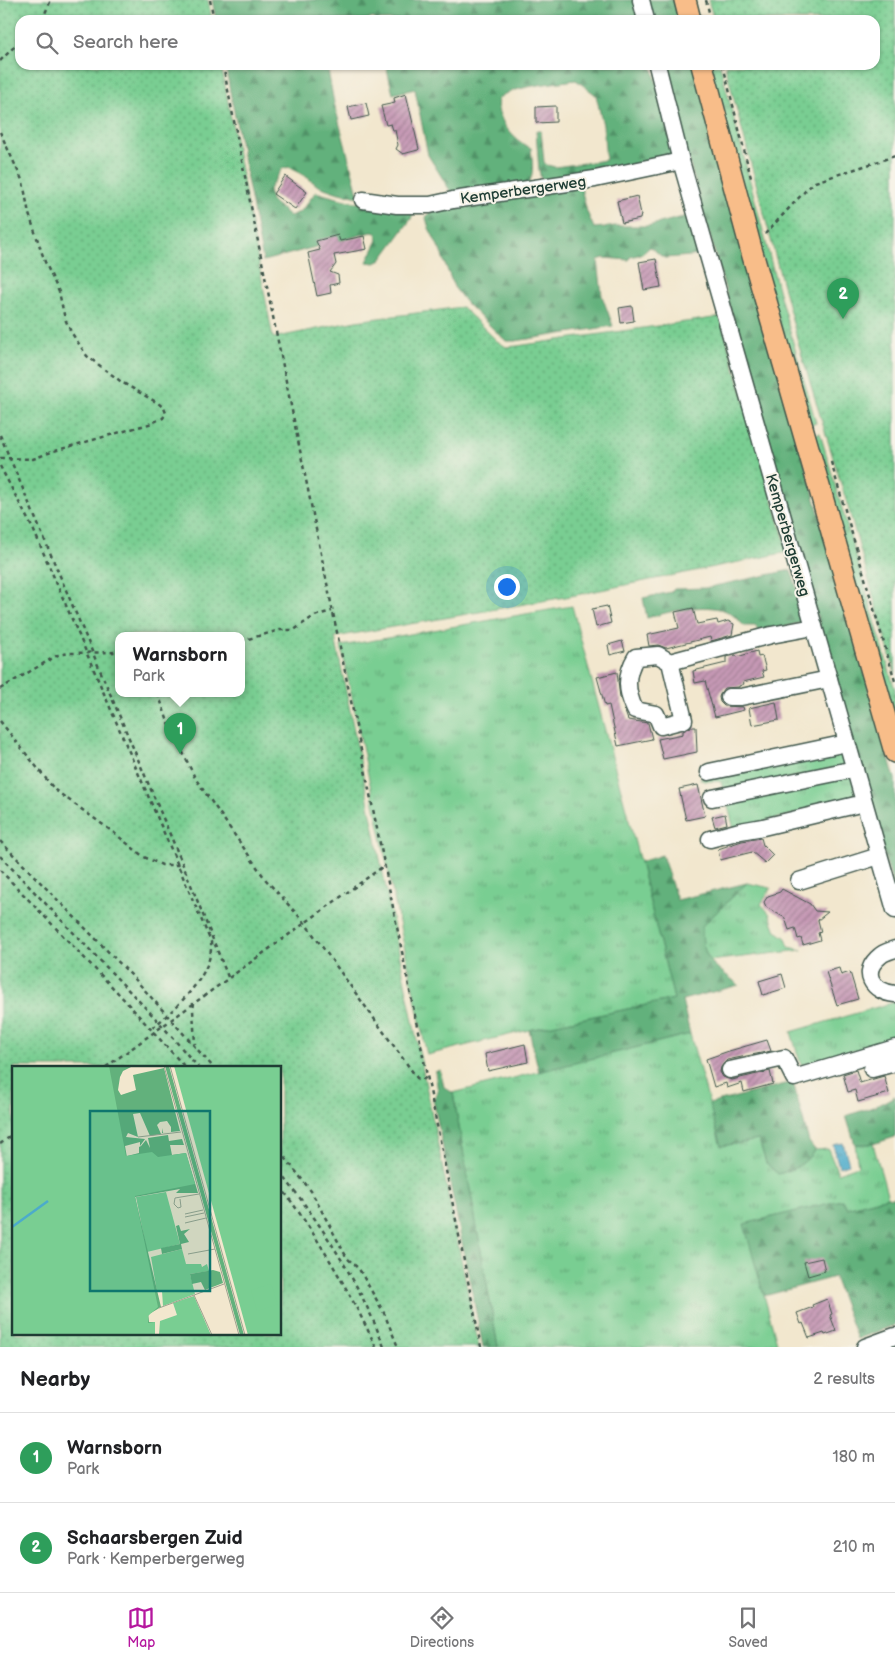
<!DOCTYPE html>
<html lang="en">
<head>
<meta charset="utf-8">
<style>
  body { margin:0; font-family:"Balsamiq Sans",sans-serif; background:#f6f6f6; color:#202124 }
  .you { position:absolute; left:506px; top:586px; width:18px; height:18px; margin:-12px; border:4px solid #fff; border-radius:50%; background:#1a73e8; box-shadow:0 0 0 8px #1a73e833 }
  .badge { display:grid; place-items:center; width:32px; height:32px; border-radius:50%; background:#b5179e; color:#fff; font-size:16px; font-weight:700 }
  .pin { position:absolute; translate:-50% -41px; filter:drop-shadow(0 1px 2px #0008) }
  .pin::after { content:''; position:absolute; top:26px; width:18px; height:15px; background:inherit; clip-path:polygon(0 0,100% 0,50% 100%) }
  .popup { position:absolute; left:115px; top:632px; width:130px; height:65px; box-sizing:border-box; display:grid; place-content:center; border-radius:10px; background:#fff; filter:drop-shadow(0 1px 4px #0005); font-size:16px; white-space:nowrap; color:#757577 }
  .popup b { font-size:19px; color:#202124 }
  .popup::after { content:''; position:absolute; left:50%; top:100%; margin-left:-10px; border:10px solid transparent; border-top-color:#fff }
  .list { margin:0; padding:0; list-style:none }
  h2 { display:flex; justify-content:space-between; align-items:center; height:65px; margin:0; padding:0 20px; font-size:21px }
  h2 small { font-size:16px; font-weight:400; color:#757577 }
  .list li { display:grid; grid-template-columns:32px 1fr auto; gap:15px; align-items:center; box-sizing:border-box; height:90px; padding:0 20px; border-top:1px solid #e0e0e0 }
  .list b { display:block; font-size:19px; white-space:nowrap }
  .list p { margin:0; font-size:16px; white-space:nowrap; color:#757577 }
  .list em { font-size:16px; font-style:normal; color:#757577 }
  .icon { flex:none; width:28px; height:28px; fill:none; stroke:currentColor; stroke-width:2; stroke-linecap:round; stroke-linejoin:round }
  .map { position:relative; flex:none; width:895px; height:1347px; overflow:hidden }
  .search { position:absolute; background:#fff; box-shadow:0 1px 4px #0004; left:15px; right:15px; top:15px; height:55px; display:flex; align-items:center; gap:12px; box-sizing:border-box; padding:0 18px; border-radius:15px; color:#757577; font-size:19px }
  .sheet { height:245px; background:#fff }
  nav { display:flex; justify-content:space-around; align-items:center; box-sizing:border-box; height:70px; border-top:1px solid #e0e0e0; background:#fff; font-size:14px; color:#757577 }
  nav a { display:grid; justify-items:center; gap:2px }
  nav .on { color:#b5179e }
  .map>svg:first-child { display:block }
</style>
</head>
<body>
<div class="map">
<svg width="895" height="1347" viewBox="0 0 895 1347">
  <defs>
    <pattern id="grass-tufts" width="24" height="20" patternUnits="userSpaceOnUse" patternTransform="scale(1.25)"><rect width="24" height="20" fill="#79ce92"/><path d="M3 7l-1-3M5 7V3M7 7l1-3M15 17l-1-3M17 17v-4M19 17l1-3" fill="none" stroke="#63a878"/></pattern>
    <pattern id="forest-firs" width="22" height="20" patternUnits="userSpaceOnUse" patternTransform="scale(1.25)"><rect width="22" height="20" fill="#62b17c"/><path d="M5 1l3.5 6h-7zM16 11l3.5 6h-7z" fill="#509166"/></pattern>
    <pattern id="park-dots" width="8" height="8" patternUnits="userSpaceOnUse" patternTransform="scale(1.25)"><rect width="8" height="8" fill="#79ce92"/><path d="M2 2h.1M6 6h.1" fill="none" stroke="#63a878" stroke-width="1.8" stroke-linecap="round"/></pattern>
    <pattern id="water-ripples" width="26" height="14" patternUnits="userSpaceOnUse" patternTransform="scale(1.25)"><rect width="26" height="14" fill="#4cabcb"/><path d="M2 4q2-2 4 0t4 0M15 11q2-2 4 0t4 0" fill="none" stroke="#3f8ca6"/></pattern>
    <pattern id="building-hatch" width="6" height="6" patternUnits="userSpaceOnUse" patternTransform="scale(1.25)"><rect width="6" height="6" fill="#c699b5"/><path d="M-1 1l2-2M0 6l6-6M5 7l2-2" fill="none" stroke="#a07e94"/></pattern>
  </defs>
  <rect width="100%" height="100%" fill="#f7f3e8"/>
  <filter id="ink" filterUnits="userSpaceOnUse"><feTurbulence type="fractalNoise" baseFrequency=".02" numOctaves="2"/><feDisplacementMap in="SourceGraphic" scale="10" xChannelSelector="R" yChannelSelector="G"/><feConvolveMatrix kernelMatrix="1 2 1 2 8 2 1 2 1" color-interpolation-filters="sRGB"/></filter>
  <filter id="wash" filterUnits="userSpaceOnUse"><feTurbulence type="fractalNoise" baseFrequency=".0096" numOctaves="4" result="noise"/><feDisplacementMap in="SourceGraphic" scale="20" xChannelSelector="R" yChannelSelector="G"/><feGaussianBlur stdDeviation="1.12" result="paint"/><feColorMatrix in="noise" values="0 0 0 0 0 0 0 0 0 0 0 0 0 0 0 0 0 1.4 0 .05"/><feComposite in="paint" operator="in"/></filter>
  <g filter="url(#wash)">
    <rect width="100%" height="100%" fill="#f2e7ce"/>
    <g fill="url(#grass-tufts)" stroke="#4c8663">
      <polygon points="709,65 720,65 779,293 816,423 808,426"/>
      <polygon points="820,433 895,690 895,727 811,436"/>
      <polygon points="572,606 640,862 674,999 529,1030 427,1055 341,646"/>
      <path d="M843,747L848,765L724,792L721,782C713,780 706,783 699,779Z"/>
      <polygon points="851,774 855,792 851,800 734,829 726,799"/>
      <polygon points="747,883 771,888 761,904 769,913 776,931 786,938 789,947 802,950 709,961 702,943 702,926"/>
      <polygon points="895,1002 895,1039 801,1065 791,1032"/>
      <path d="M690,1034L721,1146L759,1140L766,1163L778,1174C794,1170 805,1164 815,1150L828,1149L838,1173L858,1166L855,1144H873L888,1197L846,1208L842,1200L745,1224L778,1347H498L453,1093Z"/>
    </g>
    <g fill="url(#forest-firs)" stroke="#407758">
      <polygon points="212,0 636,0 641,20 375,20 375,18 361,20 216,20"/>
      <polygon points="646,0 675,0 683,20 651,20"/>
      <path d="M225,65H327L334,103L359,197L339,193L318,186L308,178L289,167L282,169L269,189L271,201L290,216L300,212L316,192C348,202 380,207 414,210L411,219L381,260L375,263L367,262L378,240L376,233L372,232L263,261Z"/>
      <path d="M386,65H652L673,150L669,161L548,182L541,179L539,170L536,131H541L544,162L547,165L555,167L606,160L603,125L596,95L576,80C562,82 503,87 498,100C496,108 500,115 503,122C508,133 521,144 531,148C532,161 535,173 528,185L451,192L428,155L415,89L393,94Z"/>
      <polygon points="662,65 694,65 743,247 895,779 895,893"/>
      <path d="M580,184L587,212L594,228L616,226H648L691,215L703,255L665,258C659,256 656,250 650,247L642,254L630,257L629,260L604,258L598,260L602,296L613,326L515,341H506L467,304L454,287L440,250L429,228L426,218L428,214L434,209Z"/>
      <path d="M791,570L806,617L803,622L761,633L755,626H744C739,621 733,614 726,611C704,602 668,612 647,618L643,598L671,592L674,589L705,588Z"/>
      <path d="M662,855L677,900L747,883L702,926C702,962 713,964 739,985L682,1000L690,1034L539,1072L529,1030L674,999L640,862Z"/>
      <polygon points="440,1070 444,1087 453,1093 498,1347 483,1347 433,1099 438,1092 435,1072"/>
      <path d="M793,1082L809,1142L815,1150C805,1164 794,1170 778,1174L766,1163L759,1140L721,1146L709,1104Z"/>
      <polygon points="895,1096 895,1137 873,1144 855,1144 846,1116 876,1106"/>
      <polygon points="888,1197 895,1198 895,1325 857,1339 834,1277 764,1296 744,1224 842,1200 847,1208"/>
    </g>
    <g fill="url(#park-dots)" stroke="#4c8663" fill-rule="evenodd">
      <path d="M0,0H208L212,20H20V65H221L273,338L356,321L462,307L497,341L506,347L517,346L720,317L788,552L571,596L335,637L479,1347H0ZM119,635H241V693H119ZM14,1067H280V1333H14Z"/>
      <polygon points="708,0 895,0 895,673 849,510 799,346 725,65 875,65 875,20 714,20"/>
    </g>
    <polygon fill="url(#water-ripples)" stroke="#367480" points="843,1143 849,1164 839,1167 833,1145"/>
    <g id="blocks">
      <g fill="url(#building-hatch)">
        <polygon points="406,94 419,149 418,150 403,154 396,149 398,145 395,130 393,130 391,124 386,125 381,106 395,103 394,98"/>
        <polygon points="366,103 369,116 351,120 348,107"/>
        <polygon points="556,106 556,122 536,123 536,107"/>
        <polygon points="285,176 307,192 295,209 273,194"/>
        <polygon points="637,196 641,214 640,219 622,223 617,201"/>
        <polygon points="338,235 340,241 364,236 367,249 334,255 336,264 330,272 338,275 339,283 330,285 331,293 317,296 308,253 320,250 316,241"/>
        <polygon points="656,259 661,287 644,290 639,262"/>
        <polygon points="632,306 634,321 621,323 619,308"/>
        <polygon points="607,606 611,623 596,627 592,609"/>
        <polygon points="693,608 697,624 717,620 718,624 728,621 734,624 732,635 711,641 710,637 666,648 658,645 649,646 647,635 679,628 675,612"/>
        <polygon points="622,641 625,651 610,655 608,645"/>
        <polygon points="757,651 758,657 762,656 766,670 762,671 764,677 743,682 744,684 739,686 739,687 724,688 721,692 719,697 720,702 724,706 743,707 744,710 715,717 705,681 695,683 693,671 726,663 726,657 736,655 737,657"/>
        <polygon points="617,672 620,698 628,720 648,723 652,739 618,746 609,705 605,706 597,677"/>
        <polygon points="776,702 779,720 752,725 749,708"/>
        <polygon points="691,727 696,727 697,752 663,759 658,739 683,734 683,731"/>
        <polygon points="698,785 705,816 686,820 679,789"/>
        <polygon points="725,814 727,824 715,827 712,817"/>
        <polygon points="761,838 763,845 773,855 765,863 752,852 720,860 718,849 742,841"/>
        <polygon points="782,889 810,904 815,911 828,912 818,920 821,932 818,933 820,940 803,945 801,938 798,939 795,928 789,930 785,918 766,907 764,902 768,896 780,892"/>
        <polygon points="839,968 841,975 850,972 858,999 837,1005 826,972"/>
        <polygon points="782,974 786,988 763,995 759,981"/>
        <polygon points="767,1040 771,1051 727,1060 721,1067 720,1072 723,1077 732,1080 770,1071 773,1084 744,1092 742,1083 727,1088 726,1083 714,1087 706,1059 729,1051"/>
        <polygon points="525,1044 528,1062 488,1071 485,1054"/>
        <polygon points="856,1070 860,1083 884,1076 889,1093 858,1102 855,1090 848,1092 843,1074"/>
        <polygon points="822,1258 825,1271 808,1276 804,1262"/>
        <polygon points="827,1299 832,1314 830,1315 836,1331 825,1335 824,1333 809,1338 803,1323 801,1324 797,1313 813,1307 812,1305"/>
      </g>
    </g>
  </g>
  <g filter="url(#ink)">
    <use href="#blocks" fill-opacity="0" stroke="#3f564b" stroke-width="1"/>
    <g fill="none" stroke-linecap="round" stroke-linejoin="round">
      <g stroke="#3f564b" stroke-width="19">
        <g id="minor">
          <polyline points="641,0 646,20"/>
          <polyline points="657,65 681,161 895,910"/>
          <polyline points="363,200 397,205 430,205 453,200 595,179 681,161"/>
          <path d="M670,662L684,720L661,726L656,714L635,710C626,691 625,675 636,657L658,655L670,662L771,635L814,627"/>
          <polyline points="729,697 741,697 829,679"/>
          <polyline points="709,772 847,743"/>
          <polyline points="712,798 855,769"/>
          <polyline points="710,839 740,831 763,827 864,803"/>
          <polyline points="799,881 879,856"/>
          <path d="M895,949C890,951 884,952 880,956C860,972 872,992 895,994"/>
          <polyline points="872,1069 895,1063"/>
          <polyline points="730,1070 784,1058 794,1078 895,1048"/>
          <polyline points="865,1347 895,1336"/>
        </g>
      </g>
      <g stroke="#3f564b" stroke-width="24">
        <g id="major">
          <polyline points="685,0 690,20"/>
          <polyline points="702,65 751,249 895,752"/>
        </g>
      </g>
      <g stroke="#3f564b" stroke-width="2.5" stroke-dasharray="4 4" stroke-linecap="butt">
        <polyline points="210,0 214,20"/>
        <polyline points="706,0 711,20"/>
        <polyline points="42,20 51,0"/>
        <polyline points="0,61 20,41"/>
        <path d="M223,65C307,493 397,919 481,1347"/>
        <polyline points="723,65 751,178"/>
        <polyline points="0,132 23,182 29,214 45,262 59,292 65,319 71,332 87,356 123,383 158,403 164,408 166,413 163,418 149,424 54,451 33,459 0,458"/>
        <polyline points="765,234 807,189 815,182 895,156"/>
        <polyline points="0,435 183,865 228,977"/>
        <polyline points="831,462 895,681"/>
        <path d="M0,466L34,531L211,942C214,975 175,1009 151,1029"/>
        <polyline points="241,641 280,630 294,630 314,616 332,611"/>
        <polyline points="0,689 58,655 69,653 119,652"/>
        <polyline points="158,693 167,719 195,778 266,880 305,923 417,1078 421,1080 428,1077"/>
        <polyline points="0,721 55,790 113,832 144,857 162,865 183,865"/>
        <polyline points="0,841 134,978 213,1067"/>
        <polyline points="0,856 159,1022 198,1067"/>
        <polyline points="0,870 119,994 185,1067"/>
        <polyline points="194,1003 193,1010 195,1044"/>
        <polyline points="106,1067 385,865"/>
        <polyline points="0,1144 14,1134"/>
        <polyline points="280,1151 311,1191 347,1258 359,1269 384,1313 398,1347"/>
        <path d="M280,1172C321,1224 361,1284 384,1347"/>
        <path d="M280,1186C318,1237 349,1290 376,1347"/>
      </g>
      <use href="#minor" stroke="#fff" stroke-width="16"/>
      <use href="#major" stroke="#f8bd89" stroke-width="21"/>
    </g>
  </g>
  <g text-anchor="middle" stroke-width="4" stroke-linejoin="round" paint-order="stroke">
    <g font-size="15" fill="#1f3d34" stroke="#f7f3e8">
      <text transform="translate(523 190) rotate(-8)" y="5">Kemperbergerweg</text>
      <text transform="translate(788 535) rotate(74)" y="5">Kemperbergerweg</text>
    </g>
  </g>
  <g transform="translate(12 1066)">
    <rect width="269" height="269" fill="#f2e7ce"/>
    <path d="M154,126L168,178L135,186L124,131ZM170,183L174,198H189L190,201L195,198L197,205L178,208L183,228L151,240L150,225L145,226L139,191ZM182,230L199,269H147L148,255L165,249L161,237Z" fill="#79ce92"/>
    <path d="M0,0H121L111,5L108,11L106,24L109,29L124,24L121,9L152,2L168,65L150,67V62L151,67L159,66V61L155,55L148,56L145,59L149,68L138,70L128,47L121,48L126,71L116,67L114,71L133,73L128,80V76L113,80L117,103L115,90L127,87V81L129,80L134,74L138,82L136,72L156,69L157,75L170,73L172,79H158L160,89L174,87L186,127H164L168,123L123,131L149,241L139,247L136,245L137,256H143V269H15L0,253ZM153,0H157L232,269H228ZM167,159L169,165L178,163L172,168L177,176L169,178L170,183L150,188L149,182L168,178L164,160ZM201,204L208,206L211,217L193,224L189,216L180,218L178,208Z" fill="#62b17c"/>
    <path d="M0,0H97L114,90L140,86L146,91L174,87L183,118L123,130L146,241L136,250V257L143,256V269H0ZM162,0H269V269H236Z" fill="#79ce92"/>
    <path d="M259,218L266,238L245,245L239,224Z" fill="#79ce92"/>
    <path fill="none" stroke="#4cabcb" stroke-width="2.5" d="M0,161L36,135"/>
    <path fill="none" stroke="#9ea390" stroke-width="1" d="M152,0L227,269M158,0L233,269M126,71L169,66M168,133L169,141L166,142L162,138L163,132L187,128M173,148L191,144M173,151L192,147M173,157L194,152M176,188L203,183M182,229L200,269M147,242L212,218"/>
    <path fill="#0f766e" fill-opacity="0.15" stroke="#0f766e" stroke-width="2.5" d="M78,45H198V225H78Z"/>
    <rect width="269" height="269" fill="none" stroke="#1f3d34" stroke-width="2.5"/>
  </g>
</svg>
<div class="you"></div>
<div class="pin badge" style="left:180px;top:754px;background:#2e9e5b">1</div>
<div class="popup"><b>Warnsborn</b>Park</div>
<div class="pin badge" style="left:843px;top:319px;background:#2e9e5b">2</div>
<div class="search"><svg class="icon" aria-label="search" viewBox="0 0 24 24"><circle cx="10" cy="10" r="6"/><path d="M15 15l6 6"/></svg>Search here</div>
</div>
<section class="sheet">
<h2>Nearby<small>2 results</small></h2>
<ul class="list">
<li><span class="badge" style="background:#2e9e5b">1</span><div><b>Warnsborn</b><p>Park</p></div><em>180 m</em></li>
<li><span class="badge" style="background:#2e9e5b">2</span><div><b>Schaarsbergen Zuid</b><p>Park · Kemperbergerweg</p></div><em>210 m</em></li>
</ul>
</section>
<nav>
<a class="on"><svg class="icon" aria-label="map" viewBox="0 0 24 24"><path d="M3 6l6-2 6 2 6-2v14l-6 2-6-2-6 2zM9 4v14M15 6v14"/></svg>Map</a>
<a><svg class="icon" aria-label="directions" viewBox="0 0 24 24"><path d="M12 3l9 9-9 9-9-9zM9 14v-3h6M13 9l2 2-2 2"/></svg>Directions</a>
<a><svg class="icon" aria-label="saved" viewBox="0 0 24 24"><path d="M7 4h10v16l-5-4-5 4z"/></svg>Saved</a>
</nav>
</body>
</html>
